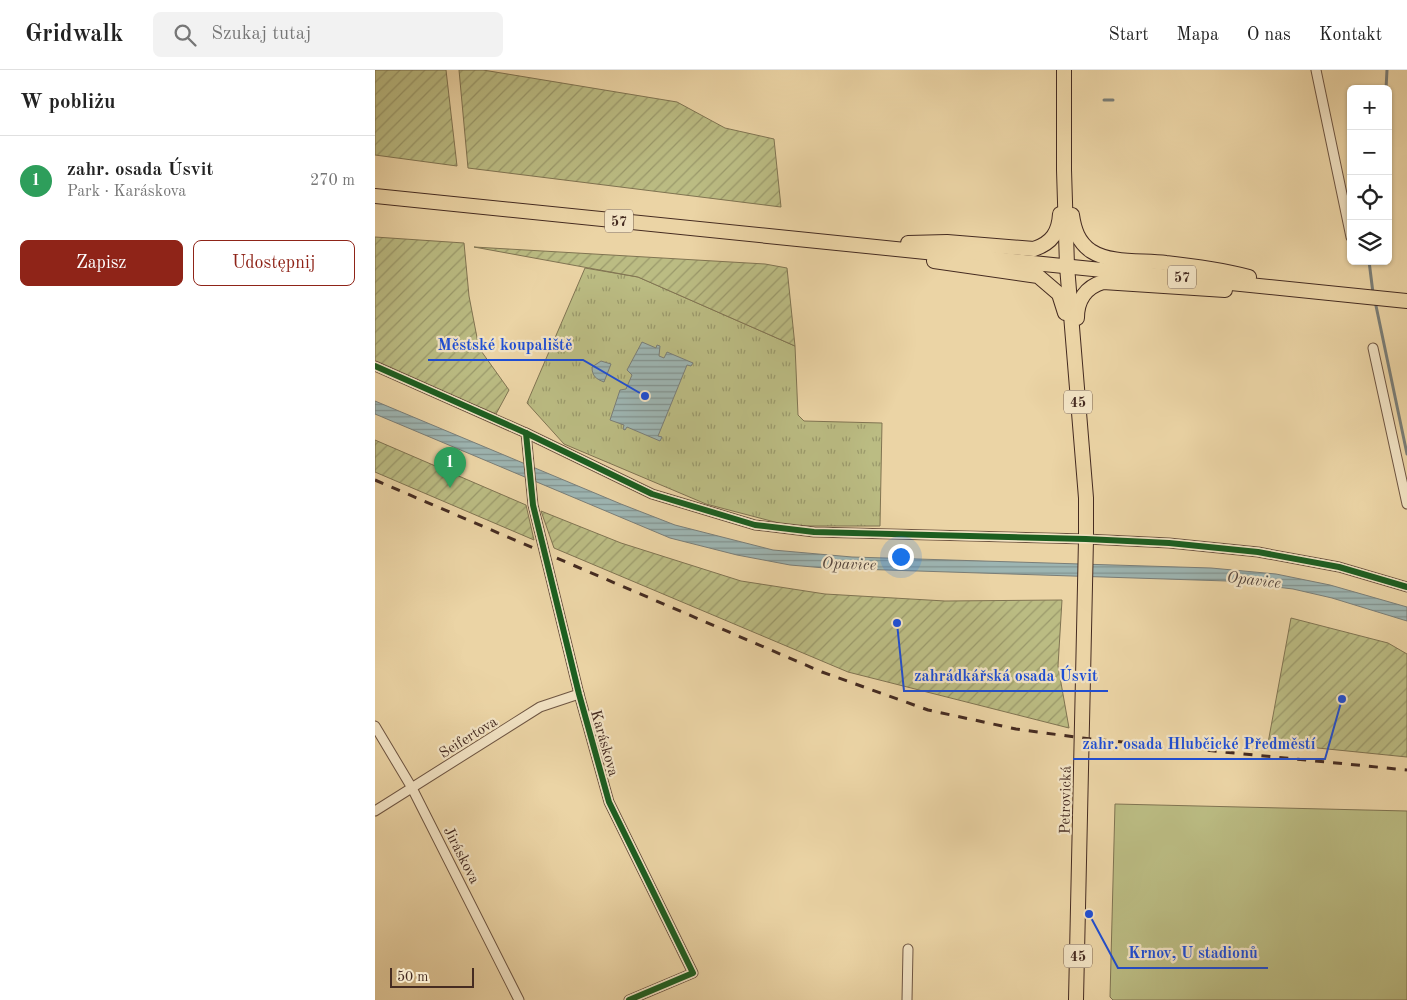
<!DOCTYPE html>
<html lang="pl">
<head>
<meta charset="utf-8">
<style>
  body { margin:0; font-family:"Old Standard TT",serif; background:#f2f2f2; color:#222 }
  .controls { position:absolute; right:15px; top:15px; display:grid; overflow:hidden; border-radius:8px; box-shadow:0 1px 4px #0004 }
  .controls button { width:45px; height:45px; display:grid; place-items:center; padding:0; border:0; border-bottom:1px solid #e0e0e0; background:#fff; color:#222; font:25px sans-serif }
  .scale { position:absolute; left:15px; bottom:12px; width:84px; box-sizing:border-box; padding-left:5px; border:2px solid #452b21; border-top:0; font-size:14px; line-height:18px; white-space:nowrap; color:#452b21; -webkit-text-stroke:4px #f2e3c4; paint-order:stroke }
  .you { position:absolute; left:525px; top:486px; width:18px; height:18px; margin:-12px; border:4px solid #fff; border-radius:50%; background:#1a73e8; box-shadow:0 0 0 8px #1a73e833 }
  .badge { display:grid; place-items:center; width:32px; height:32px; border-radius:50%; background:#8f2418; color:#fff; font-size:16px; font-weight:700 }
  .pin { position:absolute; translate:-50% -41px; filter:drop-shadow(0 1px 2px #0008) }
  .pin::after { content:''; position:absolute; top:26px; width:18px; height:15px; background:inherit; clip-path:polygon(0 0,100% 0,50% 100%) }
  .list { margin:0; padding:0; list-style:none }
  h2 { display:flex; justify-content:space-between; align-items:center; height:65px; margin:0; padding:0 20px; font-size:21px }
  h2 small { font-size:16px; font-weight:400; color:#767676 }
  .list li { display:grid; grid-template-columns:32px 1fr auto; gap:15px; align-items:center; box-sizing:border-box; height:90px; padding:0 20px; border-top:1px solid #e0e0e0 }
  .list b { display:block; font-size:19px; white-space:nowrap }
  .list p { margin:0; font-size:16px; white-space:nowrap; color:#767676 }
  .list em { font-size:16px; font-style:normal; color:#767676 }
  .actions { display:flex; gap:10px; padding:15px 20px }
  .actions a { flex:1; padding:11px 0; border:1px solid #8f2418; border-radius:8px; text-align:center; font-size:18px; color:#8f2418 }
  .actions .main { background:#8f2418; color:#fff }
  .icon { flex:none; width:28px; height:28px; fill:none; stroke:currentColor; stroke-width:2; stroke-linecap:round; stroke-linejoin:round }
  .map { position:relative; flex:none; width:1032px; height:930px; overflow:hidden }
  header { display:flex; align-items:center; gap:30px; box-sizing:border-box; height:70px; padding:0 25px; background:#fff; border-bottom:1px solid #e0e0e0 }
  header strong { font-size:24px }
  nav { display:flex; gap:28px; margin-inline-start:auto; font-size:18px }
  .search { width:350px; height:45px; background:#f2f2f2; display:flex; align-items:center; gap:12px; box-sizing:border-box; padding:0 18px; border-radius:8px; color:#767676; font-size:19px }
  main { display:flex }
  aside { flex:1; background:#fff }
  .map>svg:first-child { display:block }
</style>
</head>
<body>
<header>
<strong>Gridwalk</strong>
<div class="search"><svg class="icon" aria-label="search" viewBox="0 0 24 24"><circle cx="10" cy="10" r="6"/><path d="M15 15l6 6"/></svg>Szukaj tutaj</div>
<nav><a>Start</a><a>Mapa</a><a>O nas</a><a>Kontakt</a></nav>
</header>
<main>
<aside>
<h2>W pobliżu<small></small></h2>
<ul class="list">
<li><span class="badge" style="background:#2e9e5b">1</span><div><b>zahr. osada Úsvit</b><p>Park · Karáskova</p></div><em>270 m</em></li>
</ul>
<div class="actions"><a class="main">Zapisz</a><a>Udostępnij</a></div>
</aside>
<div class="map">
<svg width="1032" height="930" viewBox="0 0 1032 930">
  <defs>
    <pattern id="park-tufts" width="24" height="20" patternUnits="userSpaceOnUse" patternTransform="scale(1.25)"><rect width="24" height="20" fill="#bbbc83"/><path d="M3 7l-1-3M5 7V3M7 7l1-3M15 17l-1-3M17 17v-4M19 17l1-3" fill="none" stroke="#9a996b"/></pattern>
    <pattern id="garden-furrows" width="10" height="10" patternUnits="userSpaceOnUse" patternTransform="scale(1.25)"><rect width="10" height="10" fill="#bbbc83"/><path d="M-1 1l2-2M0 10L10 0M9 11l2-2" fill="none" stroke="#9a996b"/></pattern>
    <pattern id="water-rules" width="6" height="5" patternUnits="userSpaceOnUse" patternTransform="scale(1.25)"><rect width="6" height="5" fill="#9db5b2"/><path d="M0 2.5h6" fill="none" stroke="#829390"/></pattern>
  </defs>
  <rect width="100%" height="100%" fill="#ebd4a5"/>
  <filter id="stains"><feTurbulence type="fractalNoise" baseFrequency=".004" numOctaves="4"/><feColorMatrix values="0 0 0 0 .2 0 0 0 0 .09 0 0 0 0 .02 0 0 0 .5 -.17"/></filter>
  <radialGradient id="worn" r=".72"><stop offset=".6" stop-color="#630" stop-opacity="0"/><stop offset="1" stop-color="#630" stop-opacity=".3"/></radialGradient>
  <polygon fill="#bbbc83" stroke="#807452" points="740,734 1032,741 1032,930 738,930 735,927"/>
  <polygon fill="url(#park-tufts)" stroke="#807452" points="210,198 263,207 420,276 423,345 429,351 507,353 505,456 415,456 331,434 189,374 152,333"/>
  <g fill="url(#garden-furrows)" stroke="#807452">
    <polygon points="0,0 71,0 82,96 0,85"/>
    <polygon points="84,0 108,0 302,32 350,58 399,69 406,137 93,98"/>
    <polygon points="0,167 89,173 94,226 104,278 134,320 121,344 0,293"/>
    <polygon points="99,177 390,194 412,198 420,276 263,207"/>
    <polygon points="0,370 151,435 159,470 0,402"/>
    <polygon points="166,441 246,473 366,511 450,524 570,531 687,530 683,596 694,658 473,602 179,478"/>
    <polygon points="916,548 1013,573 1032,584 1032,687 893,673"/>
  </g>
  <g fill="url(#water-rules)" stroke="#7a7e78">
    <polygon points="267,272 281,278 282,275 285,276 284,286 289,288 292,282 318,293 316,296 312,295 283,366 287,367 285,371 252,357 250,360 248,359 249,355 235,350 245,320 251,319 257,305 252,300"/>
    <path d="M226,291L236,294L229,312C221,309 217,306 217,297Z"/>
    <polygon points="0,331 246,434 300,455 398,480 477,487 836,498 901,504 955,515 1032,537 1032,551 957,528 918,519 852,511 450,498 415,495 362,485 295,468 0,344"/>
  </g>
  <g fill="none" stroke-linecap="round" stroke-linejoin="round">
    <g stroke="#7a7e78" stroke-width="3">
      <polyline points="1011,19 1012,0"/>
      <polyline points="729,30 738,30"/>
      <polyline points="994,191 998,223"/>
      <polyline points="1000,231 1032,384"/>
    </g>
    <g stroke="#6e5542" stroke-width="11">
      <g id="street">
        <polyline points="941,0 976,167"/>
        <polyline points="998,278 1032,434"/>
        <polyline points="0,296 151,363 277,424 380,455 439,462 711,469 794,473 883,482 964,497 1032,517"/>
        <polyline points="151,363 158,435 204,624 234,732 318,903 254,930"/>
        <polyline points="0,656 37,718 144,930"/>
        <polyline points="0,741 165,637 204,624"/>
        <polyline points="532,930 533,879"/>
      </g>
    </g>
    <g stroke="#452b21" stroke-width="16">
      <g id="primary">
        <polyline points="689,0 689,100 692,196 711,428 711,469 701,930"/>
        <polyline points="0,126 1032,231"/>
        <path d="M697,145C699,159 703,172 716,181C736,194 768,190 791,193C819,196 847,200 874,207"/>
        <path d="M533,173L572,172L659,179C677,173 684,162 685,144"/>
        <polyline points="559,191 663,206 684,224 690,243"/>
        <path d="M702,248C702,230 711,217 728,212L850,220"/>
      </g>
    </g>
    <use href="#street" stroke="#f2e3c4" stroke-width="9"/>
    <use href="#primary" stroke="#ebd4a5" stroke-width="14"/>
    <polyline stroke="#452b21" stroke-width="3" stroke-dasharray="9 9" stroke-linecap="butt" points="0,410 447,602 553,640 641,659 707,668 1032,700"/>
    <g stroke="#f2e3c4" stroke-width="9">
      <g id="cycleway">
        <polyline points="0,296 151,363 277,424 380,455 439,462 711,469 794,473 883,482 964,497 1032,517"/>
        <polyline points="151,363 158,435 204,624 234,732 318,903 254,930"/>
      </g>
    </g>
    <use href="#cycleway" stroke="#1b5e20" stroke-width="6"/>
  </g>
  <g text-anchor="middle" stroke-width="4.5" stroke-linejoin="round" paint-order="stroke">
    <g fill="#f2e3c4" stroke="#796252" stroke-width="1">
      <rect x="230" y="139.5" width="28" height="23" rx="4"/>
      <rect x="793" y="195.5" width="28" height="23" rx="4"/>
      <rect x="689" y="320.5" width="28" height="23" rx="4"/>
      <rect x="689" y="874.5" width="28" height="23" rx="4"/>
    </g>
    <g font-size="14" font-weight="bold" fill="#452b21">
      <text x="244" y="156">57</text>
      <text x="807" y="212">57</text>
      <text x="703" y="337">45</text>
      <text x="703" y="891">45</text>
    </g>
    <g font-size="15" fill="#452b21" stroke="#f2e3c4">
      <text transform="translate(93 667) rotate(-32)" y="5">Seifertova</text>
      <text transform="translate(230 673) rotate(74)" y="5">Karáskova</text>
      <text transform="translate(690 730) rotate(-89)" y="5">Petrovická</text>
      <text transform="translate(87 785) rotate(63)" y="5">Jiráskova</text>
    </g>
    <g font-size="16" font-style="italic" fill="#57473e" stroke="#f2e3c4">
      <text transform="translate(474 493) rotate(2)" y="6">Opavice</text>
      <text transform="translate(879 509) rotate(7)" y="6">Opavice</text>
    </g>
  </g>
  <path fill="none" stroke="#1d4ed8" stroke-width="2" d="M270 326L208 290H53M522 553L529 621H733M967 629L950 689H698M714 844L743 898H893"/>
  <g fill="#1d4ed8" stroke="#f2e3c4" stroke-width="2">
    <circle cx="270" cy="326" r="5"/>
    <circle cx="522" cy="553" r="5"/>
    <circle cx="967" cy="629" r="5"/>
    <circle cx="714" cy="844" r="5"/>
  </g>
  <g font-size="16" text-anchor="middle" font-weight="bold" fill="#1d4ed8" stroke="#f2e3c4" stroke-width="4.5" stroke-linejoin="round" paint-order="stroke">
    <text x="130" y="280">Městské koupaliště</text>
    <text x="631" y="611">zahrádkářská osada Úsvit</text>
    <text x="824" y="679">zahr. osada Hlubčické Předměstí</text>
    <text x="818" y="888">Krnov, U stadionů</text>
  </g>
  <rect width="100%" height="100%" filter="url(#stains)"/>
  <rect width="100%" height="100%" fill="url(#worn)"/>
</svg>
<div class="controls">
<button>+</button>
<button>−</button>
<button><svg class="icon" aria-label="locate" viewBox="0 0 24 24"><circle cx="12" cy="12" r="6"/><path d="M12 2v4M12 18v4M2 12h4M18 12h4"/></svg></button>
<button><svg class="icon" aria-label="layers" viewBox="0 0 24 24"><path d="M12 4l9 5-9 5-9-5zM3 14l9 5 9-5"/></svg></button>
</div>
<div class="scale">50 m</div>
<div class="you"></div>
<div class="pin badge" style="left:75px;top:418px;background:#2e9e5b">1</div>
</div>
</main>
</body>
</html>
